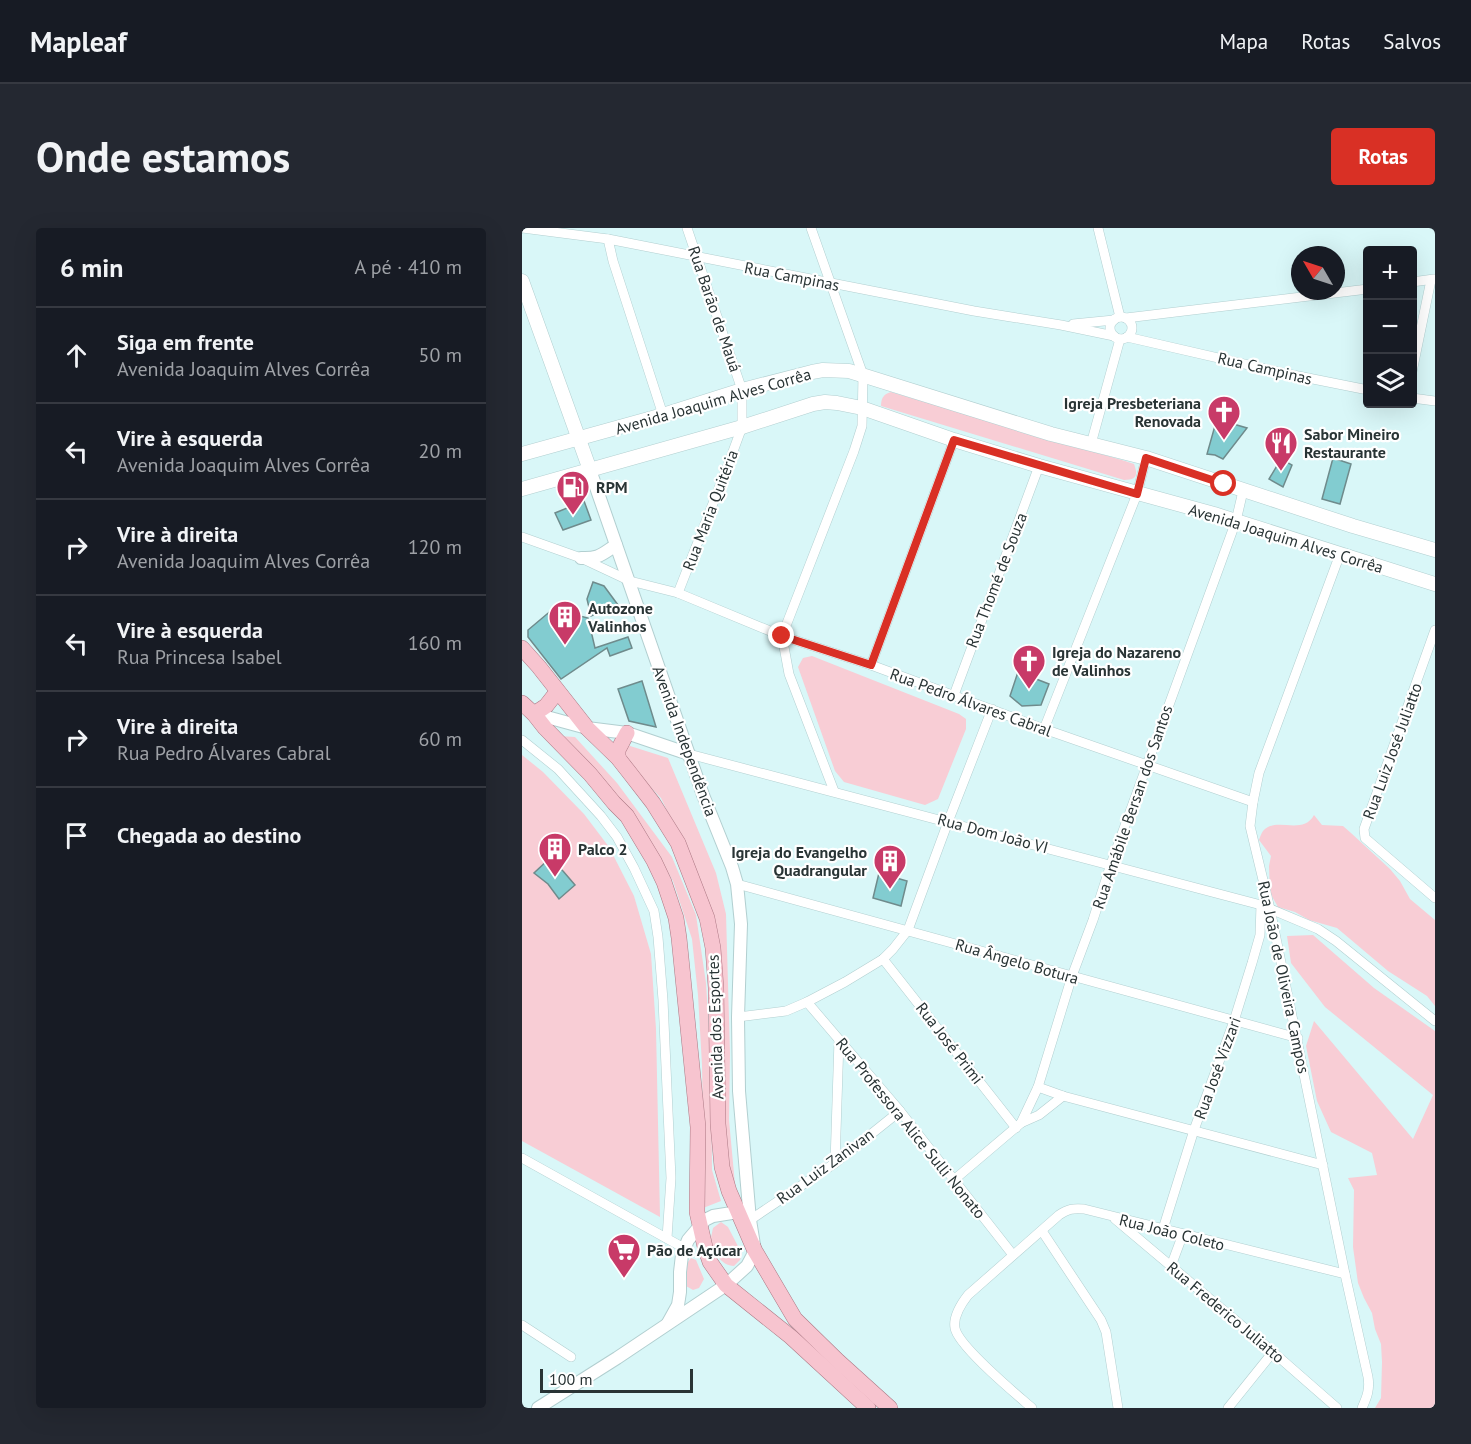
<!DOCTYPE html>
<html lang="pt">
<head>
<meta charset="utf-8">
<style>
  body { margin:0; font-family:"PT Sans",sans-serif; background:#242831; color:#f1f3f6 }
  .controls { position:absolute; right:18px; top:18px; display:grid; overflow:hidden; border-radius:6px; box-shadow:0 6px 24px #0002 }
  .controls button { width:54px; height:54px; display:grid; place-items:center; padding:0; border:0; border-bottom:2px solid #363941; background:#171b24; color:#f1f3f6; font:30px sans-serif }
  .compass { position:absolute; left:769px; top:18px; width:54px; height:54px; border-radius:50%; background:#171b24; box-shadow:0 6px 24px #0002; rotate:309deg }
  .scale { position:absolute; left:18px; bottom:15px; width:153px; box-sizing:border-box; padding-left:6px; border:3px solid #293435; border-top:0; font-size:16px; line-height:21px; white-space:nowrap; color:#293435; -webkit-text-stroke:4px #fff; paint-order:stroke }
  .stop { position:absolute; width:18px; height:18px; margin:-14px; border:4px solid #d93025; border-radius:50%; background:#fff }
  .stop.end { background:#d93025; border-color:#fff; box-shadow:0 2px 6px #0008 }
  .list { margin:0; padding:0; list-style:none }
  h2 { display:flex; justify-content:space-between; align-items:center; height:78px; margin:0; padding:0 24px; font-size:26px }
  h2 small { font-size:20px; font-weight:400; color:#9ea1a6 }
  .list li { display:grid; grid-template-columns:39px 1fr auto; gap:18px; align-items:center; box-sizing:border-box; height:96px; padding:0 24px; border-top:2px solid #363941 }
  .list b { display:block; font-size:22px; white-space:nowrap }
  .list p { margin:0; font-size:20px; white-space:nowrap; color:#9ea1a6 }
  .list em { font-size:20px; font-style:normal; color:#9ea1a6 }
  .icon { flex:none; width:33px; height:33px; fill:none; stroke:currentColor; stroke-width:2; stroke-linecap:round; stroke-linejoin:round }
  .map { position:relative; flex:none; width:913px; height:1180px; overflow:hidden; border-radius:6px }
  header { display:flex; align-items:center; gap:36px; box-sizing:border-box; height:84px; padding:0 30px; background:#171b24; border-bottom:2px solid #363941 }
  header strong { font-size:28px }
  nav { display:flex; gap:33px; margin-inline-start:auto; font-size:21px }
  .intro { display:flex; align-items:center; justify-content:space-between; box-sizing:border-box; height:144px; padding:0 36px }
  h1 { margin:0; font-size:42px }
  .button { padding:15px 27px; border-radius:6px; background:#d93025; color:#fff; font-size:21px; font-weight:700 }
  main { display:flex; gap:36px; padding:0 36px }
  aside { flex:1; background:#171b24; border-radius:6px; box-shadow:0 6px 24px #0002 }
  .map>svg:first-child { display:block }
</style>
</head>
<body>
<header>
<strong>Mapleaf</strong>
<nav><a>Mapa</a><a>Rotas</a><a>Salvos</a></nav>
</header>
<div class="intro"><h1>Onde estamos</h1><a class="button">Rotas</a></div>
<main>
<aside>
<h2>6 min<small>A pé · 410 m</small></h2>
<ul class="list">
<li><svg class="icon" aria-label="ahead" viewBox="0 0 24 24"><path d="M12 20V5M6 11l6-6 6 6"/></svg><div><b>Siga em frente</b><p>Avenida Joaquim Alves Corrêa</p></div><em>50 m</em></li>
<li><svg class="icon" aria-label="left" viewBox="0 0 24 24"><path d="M17 20v-9H6M10 6l-5 5 5 5"/></svg><div><b>Vire à esquerda</b><p>Avenida Joaquim Alves Corrêa</p></div><em>20 m</em></li>
<li><svg class="icon" aria-label="right" viewBox="0 0 24 24"><path d="M7 20v-9h11M14 6l5 5-5 5"/></svg><div><b>Vire à direita</b><p>Avenida Joaquim Alves Corrêa</p></div><em>120 m</em></li>
<li><svg class="icon" aria-label="left" viewBox="0 0 24 24"><path d="M17 20v-9H6M10 6l-5 5 5 5"/></svg><div><b>Vire à esquerda</b><p>Rua Princesa Isabel</p></div><em>160 m</em></li>
<li><svg class="icon" aria-label="right" viewBox="0 0 24 24"><path d="M7 20v-9h11M14 6l5 5-5 5"/></svg><div><b>Vire à direita</b><p>Rua Pedro Álvares Cabral</p></div><em>60 m</em></li>
<li><svg class="icon" aria-label="arrive" viewBox="0 0 24 24"><path d="M6 21V4h12l-3 4 3 4H6"/></svg><div><b>Chegada ao destino</b></div></li>
</ul>
</aside>
<div class="map">
<svg width="913" height="1180" viewBox="0 0 913 1180">
  <rect width="100%" height="100%" fill="#d9f7f8"/>
  <g fill="#f8cdd5">
    <path d="M369,164L603,233L612,236C616,247 615,252 602,252L359,178C359,171 361,166 369,164Z"/>
    <polygon points="290,428 437,486 444,491 444,501 416,571 403,577 322,554 313,543 276,439 281,430"/>
    <polygon points="37,508 53,509 95,555 150,629 174,687 184,755 189,835 190,942 199,973 176,982 181,901 180,837 176,767 170,711 151,653 119,598"/>
    <polygon points="105,517 146,530 194,645 204,686 208,825 207,892 214,967 205,939 197,723 157,608 139,570 100,530"/>
    <polygon points="0,527 21,544 62,586 87,619 112,668 129,726 134,801 138,989 0,913"/>
    <path d="M792,587L800,597L821,598L829,605L868,641L878,653L888,671L913,692V778L905,768L866,743L815,700L787,692L773,684L756,679L748,665L747,638L749,628L737,612C738,609 739,606 741,603C753,588 781,608 792,587Z"/>
    <polygon points="791,707 852,760 913,803 913,1180 853,1180 859,1170 860,1134 859,1116 853,1101 850,1085 842,1070 836,1055 831,1019 832,962 826,950 855,947 850,925 809,904 795,873 784,818 792,793 891,911 911,867 803,779 769,735 765,708"/>
    <path d="M199,994L206,999L220,1026L218,1032L212,1038C199,1038 190,1023 189,1010C189,1009 191,1000 191,1000Z"/>
    <polygon points="169,1030 174,1032 182,1051 177,1060 171,1062 164,1058 165,1035"/>
  </g>
  <g fill="#82ccd0" stroke="#6f8b8c" stroke-width="1.5">
    <polygon points="701,193 725,200 701,231 693,227 685,226 694,194 698,196"/>
    <polygon points="811,230 829,236 818,276 800,271"/>
    <polygon points="759,231 770,237 761,259 747,251"/>
    <polygon points="62,273 69,292 41,302 33,285"/>
    <polygon points="71,354 82,358 96,377 69,388 65,371"/>
    <polygon points="31,381 66,390 73,420 106,409 110,420 88,428 85,420 39,451 6,409 6,402"/>
    <polygon points="496,444 527,456 519,477 500,478 488,468"/>
    <polygon points="120,453 134,499 107,493 96,461"/>
    <polygon points="27,631 41,643 53,657 37,671 26,656 12,645"/>
    <polygon points="357,645 385,653 379,678 351,670"/>
  </g>
  <g fill="none" stroke-linecap="round" stroke-linejoin="round">
    <g stroke="#b2cfd0" stroke-width="10">
      <g id="minor">
        <polyline points="0,0 86,11 452,83 539,97 592,108"/>
        <polyline points="289,0 341,147 340,198 332,223 260,408 267,446 312,563"/>
        <polyline points="576,0 598,89"/>
        <polyline points="86,11 91,33 141,187"/>
        <polyline points="890,54 912,51"/>
        <circle cx="599" cy="100" r="11"/>
        <polyline points="604,90 846,61"/>
        <polyline points="551,96 592,92"/>
        <polyline points="605,109 766,146 846,162"/>
        <polyline points="890,144 909,52"/>
        <polyline points="890,170 913,173"/>
        <polyline points="569,216 598,111"/>
        <polyline points="0,309 59,330 108,353 156,365 260,408 349,437 522,501 731,574"/>
        <path d="M818,326L737,545L731,574L728,598L748,681L823,1046L846,1149C848,1161 845,1169 840,1180"/>
        <polyline points="156,365 206,237 220,199 220,162 165,0"/>
        <polyline points="913,402 842,601 843,610 913,670"/>
        <polyline points="349,437 432,212"/>
        <polyline points="432,467 517,238"/>
        <polyline points="522,501 615,266 624,230"/>
        <polyline points="0,512 36,541 79,588 95,609 112,640 132,683 136,709 141,772 149,950 145,1010"/>
        <polyline points="167,526 739,677 796,701 814,713 913,793"/>
        <path d="M215,656C402,706 588,760 776,810"/>
        <polyline points="361,731 494,900"/>
        <polyline points="285,774 378,883 491,1027"/>
        <polyline points="216,789 264,783 285,774 323,754 361,731 371,721 386,702 426,594 470,481"/>
        <polyline points="516,859 541,868 801,937"/>
        <polyline points="499,895 517,887 541,868"/>
        <polyline points="0,930 162,1020"/>
        <polyline points="313,935 317,812"/>
        <polyline points="433,951 499,895 516,859 550,748 571,692 589,636 714,293 721,263"/>
        <polyline points="593,991 751,1124 815,1180"/>
        <polyline points="228,992 313,935 378,883"/>
        <polyline points="641,1001 672,902 712,793 730,735 738,707 739,677"/>
        <polyline points="520,1003 579,1092 584,1104 596,1180"/>
        <polyline points="649,1038 661,1006"/>
        <polyline points="0,1097 49,1129"/>
        <path d="M510,1180C494,1166 436,1118 433,1100C431,1089 439,1076 446,1067L537,987C546,981 551,980 562,981L823,1046"/>
        <polyline points="706,1180 751,1124"/>
      </g>
    </g>
    <g stroke="#b2cfd0" stroke-width="14">
      <g id="tertiary">
        <path d="M59,330C77,331 80,326 94,317"/>
        <polyline points="10,485 65,500 105,505 167,526"/>
        <polyline points="146,1095 156,1077 158,1064 158,1044 160,1027 166,1012 183,992 191,988 216,984 223,989"/>
        <polyline points="16,1180 95,1130 204,1057 225,1038 233,1023 228,992 217,863 216,789 219,696 215,656 210,639 181,567 68,242"/>
      </g>
    </g>
    <g stroke="#b2cfd0" stroke-width="15">
      <g id="secondary">
        <polyline points="0,53 68,242"/>
        <polyline points="0,226 141,187 220,162 290,144 301,142 327,143 529,206 624,230 831,298 913,322"/>
        <polyline points="0,261 220,199 291,176 303,174 315,175 340,180 432,212 517,238 692,286 913,356"/>
      </g>
    </g>
    <g stroke="#ac7884" stroke-width="16">
      <g id="primary">
        <polyline points="0,420 17,439 65,500 96,530 107,544 131,575 156,615 185,690 191,720 194,760 196,896 200,939 207,963 233,1023 273,1091 316,1133 368,1180"/>
        <polyline points="0,475 12,486 23,500 68,546 92,575 105,588 132,633 142,654 154,690 157,710 176,899 175,984 183,1019 188,1034 204,1057 269,1109 346,1180"/>
        <polyline points="12,486 24,478 35,464"/>
        <polyline points="96,530 96,522 105,505"/>
      </g>
    </g>
    <use href="#minor" stroke="#fff" stroke-width="9"/>
    <use href="#tertiary" stroke="#fff" stroke-width="12"/>
    <use href="#secondary" stroke="#fff" stroke-width="14"/>
    <use href="#primary" stroke="#f7c4cf" stroke-width="15"/>
  </g>
  <g fill="none" stroke-linecap="round" stroke-linejoin="round">
    <polyline stroke="#d93025" stroke-width="8" points="260,408 349,437 432,212 615,266 624,230 702,256"/>
  </g>
  <defs>
    <g id="church-pin" transform="scale(1.725)"><path d="M0 17L-7.5 6A9.5 9.5 0 1 1 7.5 6Z" fill="#c83a68" stroke="#fff"/><path d="M-1.2-6h2.4v3.5h3.3v2.4h-3.3V6h-2.4V-.1h-3.3v-2.4h3.3Z" fill="#fff"/></g>
    <g id="restaurant-pin" transform="scale(1.725)"><path d="M0 17L-7.5 6A9.5 9.5 0 1 1 7.5 6Z" fill="#c83a68" stroke="#fff"/><path d="M-5-6h1v4h1v-4h1v4h1v-4h1v5L-1.5 .5V6h-2V.5L-5-1ZM5-6V6H3V1.5H1.5Q1.5-4 5-6Z" fill="#fff"/></g>
    <g id="fuel-pin" transform="scale(1.725)"><path d="M0 17L-7.5 6A9.5 9.5 0 1 1 7.5 6Z" fill="#c83a68" stroke="#fff"/><path d="M-5.5-6h7V0h2V4h1.3V-2.5L3-4.5l.8-.8L6-3V5H2.5V1h-1V6h-7ZM-4.2-4.7v3.2H.2V-4.7Z" fill="#fff"/></g>
    <g id="building-pin" transform="scale(1.725)"><path d="M0 17L-7.5 6A9.5 9.5 0 1 1 7.5 6Z" fill="#c83a68" stroke="#fff"/><path d="M-4-6H4V6H1V3H-1V6H-4ZM-2.5-4.3h1.7v1.8h-1.7ZM.8-4.3h1.7v1.8H.8ZM-2.5-1h1.7V.8h-1.7ZM.8-1h1.7V.8H.8Z" fill="#fff"/></g>
    <g id="supermarket-pin" transform="scale(1.725)"><path d="M0 17L-7.5 6A9.5 9.5 0 1 1 7.5 6Z" fill="#c83a68" stroke="#fff"/><path d="M-6-5.5h2.5l.6 2H6L4.5 2H-2.5L-4.4-4H-6ZM-1.5 3.2a1.3 1.3 0 1 0 .1 0ZM3 3.2a1.3 1.3 0 1 0 .1 0Z" fill="#fff"/></g>
  </defs>
  <g fill-rule="evenodd">
    <use href="#church-pin" x="702" y="184"/>
    <use href="#restaurant-pin" x="759" y="215"/>
    <use href="#fuel-pin" x="51" y="259"/>
    <use href="#building-pin" x="43" y="389"/>
    <use href="#church-pin" x="507" y="433"/>
    <use href="#building-pin" x="33" y="621"/>
    <use href="#building-pin" x="368" y="633"/>
    <use href="#supermarket-pin" x="102" y="1022"/>
  </g>
  <g text-anchor="middle" stroke-width="4.5" stroke-linejoin="round" paint-order="stroke">
    <g font-size="16" fill="#293435" stroke="#fff">
      <text transform="translate(270 48) rotate(11)" y="6">Rua Campinas</text>
      <text transform="translate(193 81) rotate(71)" y="6">Rua Barão de Mauá</text>
      <text transform="translate(743 140) rotate(13)" y="6">Rua Campinas</text>
      <text transform="translate(191 173) rotate(-16)" y="6">Avenida Joaquim Alves Corrêa</text>
      <text transform="translate(188 282) rotate(-69)" y="6">Rua Maria Quitéria</text>
      <text transform="translate(764 310) rotate(17)" y="6">Avenida Joaquim Alves Corrêa</text>
      <text transform="translate(474 352) rotate(-69)" y="6">Rua Thomé de Souza</text>
      <text transform="translate(449 474) rotate(20)" y="6">Rua Pedro Álvares Cabral</text>
      <text transform="translate(163 513) rotate(70)" y="6">Avenida Independência</text>
      <text transform="translate(870 523) rotate(-70)" y="6">Rua Luiz José Juliatto</text>
      <text transform="translate(610 579) rotate(-71)" y="6">Rua Amábile Bersan dos Santos</text>
      <text transform="translate(471 605) rotate(15)" y="6">Rua Dom João VI</text>
      <text transform="translate(495 733) rotate(16)" y="6">Rua Ângelo Botura</text>
      <text transform="translate(762 749) rotate(78)" y="6">Rua João de Oliveira Campos</text>
      <text transform="translate(193 799) rotate(-92)" y="6">Avenida dos Esportes</text>
      <text transform="translate(428 815) rotate(52)" y="6">Rua José Primi</text>
      <text transform="translate(695 840) rotate(-70)" y="6">Rua José Vizzari</text>
      <text transform="translate(389 900) rotate(51)" y="6">Rua Professora Alice Sulli Nonato</text>
      <text transform="translate(303 938) rotate(-36)" y="6">Rua Luiz Zanivan</text>
      <text transform="translate(650 1004) rotate(14)" y="6">Rua João Coleto</text>
      <text transform="translate(704 1084) rotate(40)" y="6">Rua Frederico Juliatto</text>
    </g>
    <g font-size="16" font-weight="bold" fill="#293435" stroke="#fff" text-anchor="start">
      <text x="679" y="181" text-anchor="end">Igreja Presbeteriana<tspan x="679" dy="18">Renovada</tspan></text>
      <text x="782" y="212">Sabor Mineiro<tspan x="782" dy="18">Restaurante</tspan></text>
      <text x="74" y="265">RPM</text>
      <text x="66" y="386">Autozone<tspan x="66" dy="18">Valinhos</tspan></text>
      <text x="530" y="430">Igreja do Nazareno<tspan x="530" dy="18">de Valinhos</tspan></text>
      <text x="56" y="627">Palco 2</text>
      <text x="345" y="630" text-anchor="end">Igreja do Evangelho<tspan x="345" dy="18">Quadrangular</tspan></text>
      <text x="125" y="1028">Pão de Açúcar</text>
    </g>
  </g>
</svg>
<div class="controls">
<button>+</button>
<button>−</button>
<button><svg class="icon" aria-label="layers" viewBox="0 0 24 24"><path d="M12 4l9 5-9 5-9-5zM3 14l9 5 9-5"/></svg></button>
</div>
<svg class="compass" viewBox="-18 -18 36 36"><path d="M0-13l5 13h-10z" fill="#e53935"/><path d="M0 13l5-13h-10z" fill="#9ea1a6"/></svg>
<div class="scale">100 m</div>
<div class="stop" style="left:702px;top:256px"></div>
<div class="stop end" style="left:260px;top:408px"></div>
</div>
</main>
</body>
</html>
